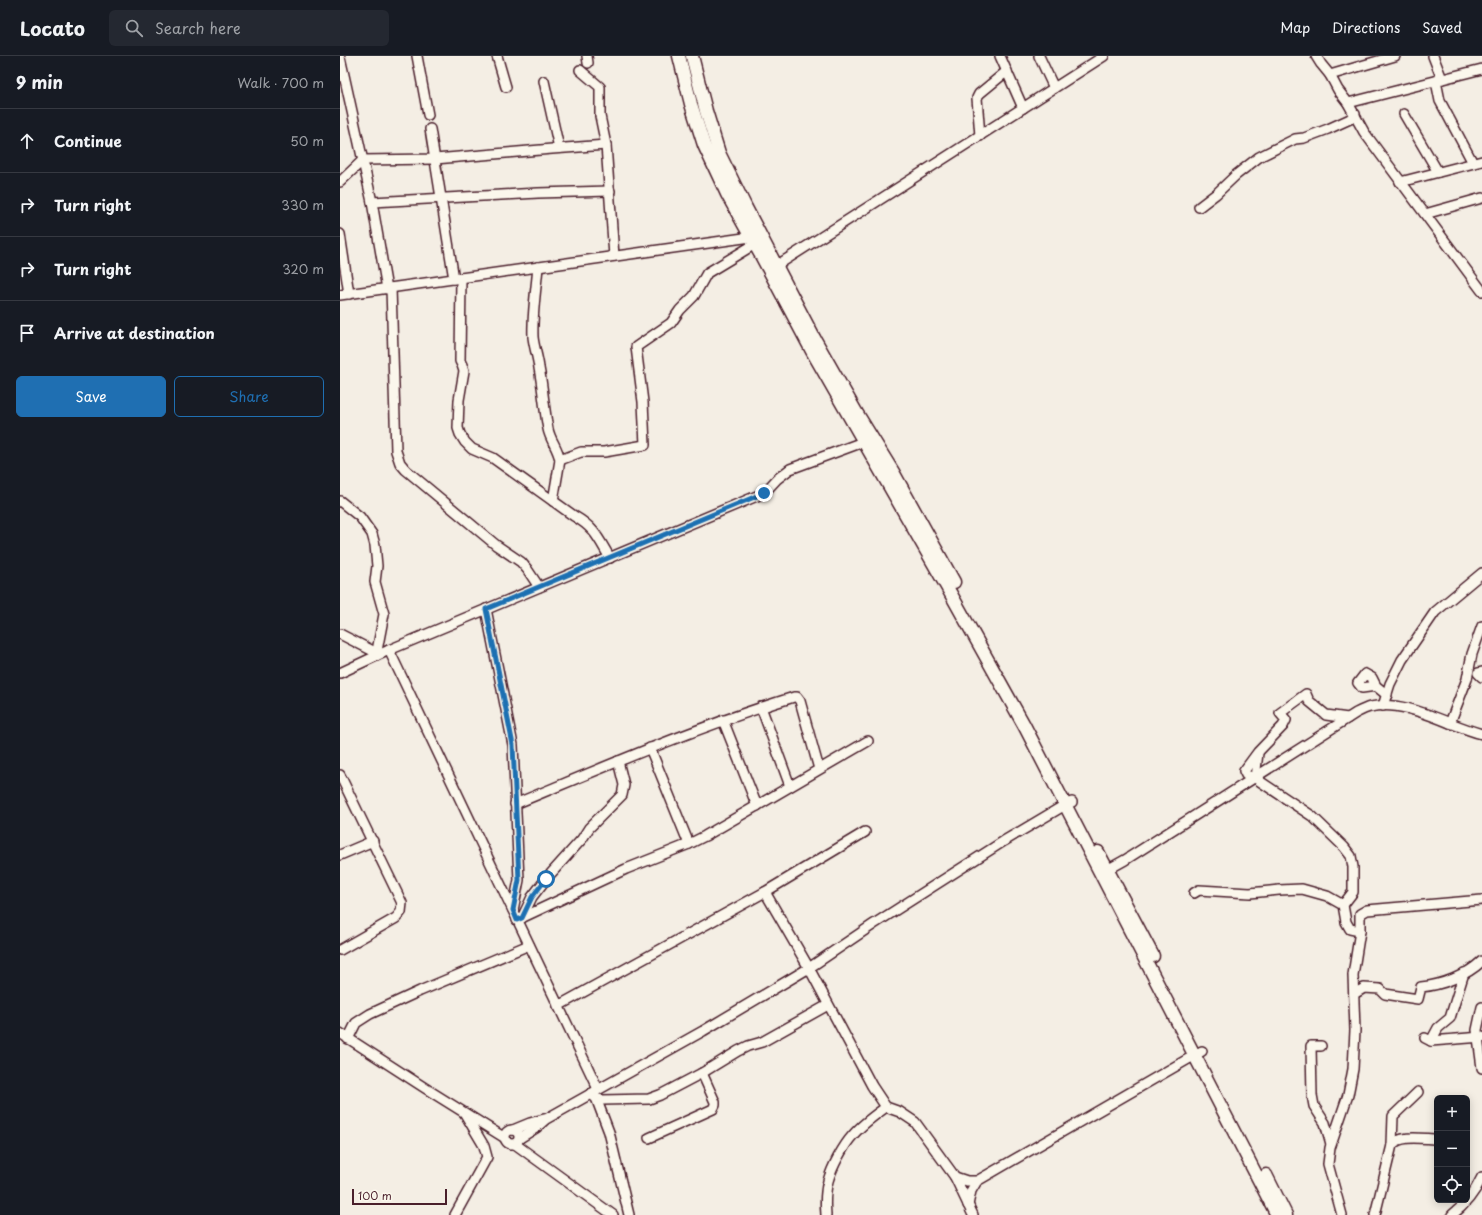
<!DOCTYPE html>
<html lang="en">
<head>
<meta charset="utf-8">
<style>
  body { margin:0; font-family:"Playpen Sans",sans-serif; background:#242831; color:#f1f3f6 }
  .controls { position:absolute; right:12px; bottom:12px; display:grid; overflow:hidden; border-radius:6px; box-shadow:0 2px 10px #0003 }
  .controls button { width:36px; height:36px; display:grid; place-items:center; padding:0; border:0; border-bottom:1px solid #363941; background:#171b24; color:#f1f3f6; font:20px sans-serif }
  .scale { position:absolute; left:12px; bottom:10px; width:95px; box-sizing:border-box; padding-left:4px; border:2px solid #4a1f2b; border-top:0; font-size:11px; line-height:14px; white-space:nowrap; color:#4a1f2b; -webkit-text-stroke:3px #fbf7ec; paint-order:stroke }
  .stop { position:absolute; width:12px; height:12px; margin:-9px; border:3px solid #1f6fb2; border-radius:50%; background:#fff }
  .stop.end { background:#1f6fb2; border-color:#fff; box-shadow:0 1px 4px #0008 }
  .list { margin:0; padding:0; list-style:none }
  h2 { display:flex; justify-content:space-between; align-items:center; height:52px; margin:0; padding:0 16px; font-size:17px }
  h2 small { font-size:13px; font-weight:400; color:#9ea1a6 }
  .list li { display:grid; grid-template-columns:26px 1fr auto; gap:12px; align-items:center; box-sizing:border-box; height:64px; padding:0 16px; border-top:1px solid #363941 }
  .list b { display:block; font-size:15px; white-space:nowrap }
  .list em { font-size:13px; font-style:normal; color:#9ea1a6 }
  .actions { display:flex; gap:8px; padding:12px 16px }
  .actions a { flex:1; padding:9px 0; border:1px solid #1f6fb2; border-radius:6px; text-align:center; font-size:14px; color:#1f6fb2 }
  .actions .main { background:#1f6fb2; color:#fff }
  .icon { flex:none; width:22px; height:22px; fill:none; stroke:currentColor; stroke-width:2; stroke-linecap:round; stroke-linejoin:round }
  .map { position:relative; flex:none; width:1142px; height:1159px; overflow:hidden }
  header { display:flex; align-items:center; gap:24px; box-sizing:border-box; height:56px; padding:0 20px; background:#171b24; border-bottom:1px solid #363941 }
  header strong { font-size:19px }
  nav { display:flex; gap:22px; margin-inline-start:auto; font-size:14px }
  .search { width:280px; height:36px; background:#242831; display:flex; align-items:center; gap:10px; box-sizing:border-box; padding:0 14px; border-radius:6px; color:#9ea1a6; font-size:15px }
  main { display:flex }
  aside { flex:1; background:#171b24 }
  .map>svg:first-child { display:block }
</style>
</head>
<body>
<header>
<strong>Locato</strong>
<div class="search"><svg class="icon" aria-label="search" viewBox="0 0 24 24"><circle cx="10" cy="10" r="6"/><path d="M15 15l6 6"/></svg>Search here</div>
<nav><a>Map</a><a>Directions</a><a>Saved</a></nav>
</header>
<main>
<aside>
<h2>9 min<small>Walk · 700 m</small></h2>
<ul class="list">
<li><svg class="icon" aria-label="ahead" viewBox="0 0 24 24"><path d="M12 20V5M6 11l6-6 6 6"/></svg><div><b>Continue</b></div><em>50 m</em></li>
<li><svg class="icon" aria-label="right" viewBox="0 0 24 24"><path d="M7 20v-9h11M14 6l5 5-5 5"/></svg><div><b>Turn right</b></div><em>330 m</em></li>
<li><svg class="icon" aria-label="right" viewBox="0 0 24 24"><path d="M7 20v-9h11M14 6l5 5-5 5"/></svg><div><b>Turn right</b></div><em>320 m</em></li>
<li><svg class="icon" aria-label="arrive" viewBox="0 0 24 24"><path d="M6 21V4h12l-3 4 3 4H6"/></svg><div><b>Arrive at destination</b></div></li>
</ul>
<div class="actions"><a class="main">Save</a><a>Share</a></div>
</aside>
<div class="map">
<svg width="1142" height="1159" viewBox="0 0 1142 1159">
  <rect width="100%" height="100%" fill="#f4eee4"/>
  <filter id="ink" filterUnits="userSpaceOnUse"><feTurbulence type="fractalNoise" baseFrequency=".025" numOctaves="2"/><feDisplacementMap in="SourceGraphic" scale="8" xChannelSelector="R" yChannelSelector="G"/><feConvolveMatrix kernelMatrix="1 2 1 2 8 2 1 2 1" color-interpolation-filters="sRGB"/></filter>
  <g filter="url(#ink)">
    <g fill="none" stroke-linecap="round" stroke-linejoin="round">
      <g stroke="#4a1f2b" stroke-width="12">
        <g id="minor">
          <polyline points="77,0 88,59"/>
          <polyline points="157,0 166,31"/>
          <polyline points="247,0 248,7"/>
          <polyline points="660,0 683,52"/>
          <polyline points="699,0 714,32"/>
          <polyline points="976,0 981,8 990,19 998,34 1008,47 1024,76 1142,235"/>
          <polyline points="1093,0 1102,23"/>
          <polyline points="0,1 32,146 47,233"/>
          <polyline points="240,14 260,31 260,60 266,89 274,200"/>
          <polyline points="990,19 1055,0"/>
          <polyline points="204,25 219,92"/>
          <polyline points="1096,25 1100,45 1133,107"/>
          <polyline points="1008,47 1142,13"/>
          <polyline points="1064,58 1098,116"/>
          <polyline points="90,73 114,223"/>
          <polyline points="640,80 637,42 639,38 667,15"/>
          <polyline points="0,126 23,104 95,103 212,93 266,89"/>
          <polyline points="1060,126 1142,105"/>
          <polyline points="32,146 198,137 270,135"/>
          <polyline points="859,151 876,138 896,119 919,101 955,83 964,82 988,73 1010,63 1015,58"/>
          <polyline points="1085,158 1142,142"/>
          <polyline points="0,178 9,238"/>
          <polyline points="436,210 764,0"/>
          <path d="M198,211C196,234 192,258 193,281C194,291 198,302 199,312C203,332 204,352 208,373C210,384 218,392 220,404L213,445"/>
          <path d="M121,222L120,305L122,309L124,315L119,344L118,372L120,378L125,386L132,393L153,402L234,460C255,472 258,482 270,502"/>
          <polyline points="51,232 56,395 60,407 66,414 156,489 181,506 187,513 199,531"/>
          <polyline points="0,239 411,181"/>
          <polyline points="220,404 241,396 264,396 305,389 303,346 296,291 331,267 340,254 354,240 367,217 415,188"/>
          <polyline points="0,445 20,461 32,478 35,489 37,510 35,526 44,558 36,600"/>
          <polyline points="146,553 173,689 179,824 173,854"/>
          <polyline points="0,578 37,597"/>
          <polyline points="49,594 258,1033"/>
          <polyline points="1142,616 1138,617 1142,621"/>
          <polyline points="0,617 49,594 424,437 437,423 450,413 523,386"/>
          <polyline points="1036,630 1022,632 1018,627 1025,618 1032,622 1036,630 1047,639"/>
          <polyline points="1043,650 1050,628 1062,604 1095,556 1142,517"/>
          <polyline points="421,651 450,730"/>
          <polyline points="383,664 417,750"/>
          <polyline points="1110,667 1127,623 1132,598 1142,570"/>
          <polyline points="310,692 349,788"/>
          <polyline points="0,719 62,847 61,856 56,862 0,894"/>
          <polyline points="915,722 918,697"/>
          <path d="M175,748C267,710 359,670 454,641H457L460,645L479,713"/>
          <polyline points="0,799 33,785"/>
          <path d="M767,814L785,804L1016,657C1020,655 1026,652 1030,651C1067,643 1107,669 1142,678"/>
          <polyline points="425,836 469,912 532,1030 546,1051 560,1056 575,1066 615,1121 633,1159"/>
          <polyline points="854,837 859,834 910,837 939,834 962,833 987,840 1003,849 1006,866 1010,873 1020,875"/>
          <polyline points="1003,849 1013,836 1013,811 1011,800 1004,791 972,760 915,722 906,719 904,715 918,696 943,670 946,664 940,657 966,638 969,645 986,659 1008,662"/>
          <polyline points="182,862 192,841 206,823 242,783 249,772 282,739 284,729 278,705"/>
          <polyline points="177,864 286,813 349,788 365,780 528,685"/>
          <path d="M1014,938L1024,932L1040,933L1045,938L1078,943L1081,931C1102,929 1126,920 1142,905"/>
          <polyline points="218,950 425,836 525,776"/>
          <polyline points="1142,951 1137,974 1142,1012"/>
          <polyline points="0,977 85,1032 165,1082"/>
          <polyline points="1085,982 1091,985 1098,972 1110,962 1124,917"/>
          <polyline points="8,983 16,967 30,958 80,935 189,889"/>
          <polyline points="1091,985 1142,981"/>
          <polyline points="981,990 971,990 972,1039 974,1050 985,1067 991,1088"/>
          <polyline points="250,1038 256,1042 262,1044 309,1043 320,1039 362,1017 398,995 408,990 422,986 488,949"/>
          <polyline points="256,1042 269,1076 289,1159"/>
          <circle cx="172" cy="1081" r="7"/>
          <polyline points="173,1074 190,1067 204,1063"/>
          <polyline points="180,1082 196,1072 206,1063 363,975 469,912 534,868 664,785 725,749 732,746"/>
          <polyline points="309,1082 373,1053 375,1049 375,1046 362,1017"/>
          <polyline points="175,1088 273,1159"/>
          <polyline points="1052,1089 1053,1060 1078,1036"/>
          <polyline points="615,1121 627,1125 637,1125 862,995"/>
          <polyline points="628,1149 631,1135 637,1125"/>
          <polyline points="115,1159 147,1101 144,1090 125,1058"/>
          <path d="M486,1159C485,1148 485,1136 488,1125C492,1111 503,1090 513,1079C522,1068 535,1059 546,1051"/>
          <polyline points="1002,1159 988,1108 990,1092 1008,1039 1013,1013 1015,974 1013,919 1020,875 1020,858 1027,854 1142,844"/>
          <path d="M1035,1159L1052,1089C1061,1078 1084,1083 1097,1083"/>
          <path d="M1112,1159C1125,1149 1135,1136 1142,1121"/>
        </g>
      </g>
      <g stroke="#4a1f2b" stroke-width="15">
        <g id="major">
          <polyline points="339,0 351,48 364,89 387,138 422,201 472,295 607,531 684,669 937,1159"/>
          <polyline points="352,0 366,55 379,97 406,152 474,282 516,356 553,416 614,526"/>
          <polyline points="758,796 813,900"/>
          <polyline points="926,1119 946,1159"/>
        </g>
      </g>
      <use href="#minor" stroke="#fbf7ec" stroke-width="9"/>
      <use href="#major" stroke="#fbf7ec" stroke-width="12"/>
    </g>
  </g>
  <g fill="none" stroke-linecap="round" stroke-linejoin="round" filter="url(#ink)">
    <polyline stroke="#1f6fb2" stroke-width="5" points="206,823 192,841 182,862 177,864 173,854 179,824 173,689 146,553 424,437"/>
  </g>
</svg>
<div class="controls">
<button>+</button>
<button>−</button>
<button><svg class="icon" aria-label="locate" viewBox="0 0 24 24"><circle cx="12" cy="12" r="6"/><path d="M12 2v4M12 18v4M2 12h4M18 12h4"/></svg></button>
</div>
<div class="scale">100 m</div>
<div class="stop" style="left:206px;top:823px"></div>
<div class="stop end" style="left:424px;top:437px"></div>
</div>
</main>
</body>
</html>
